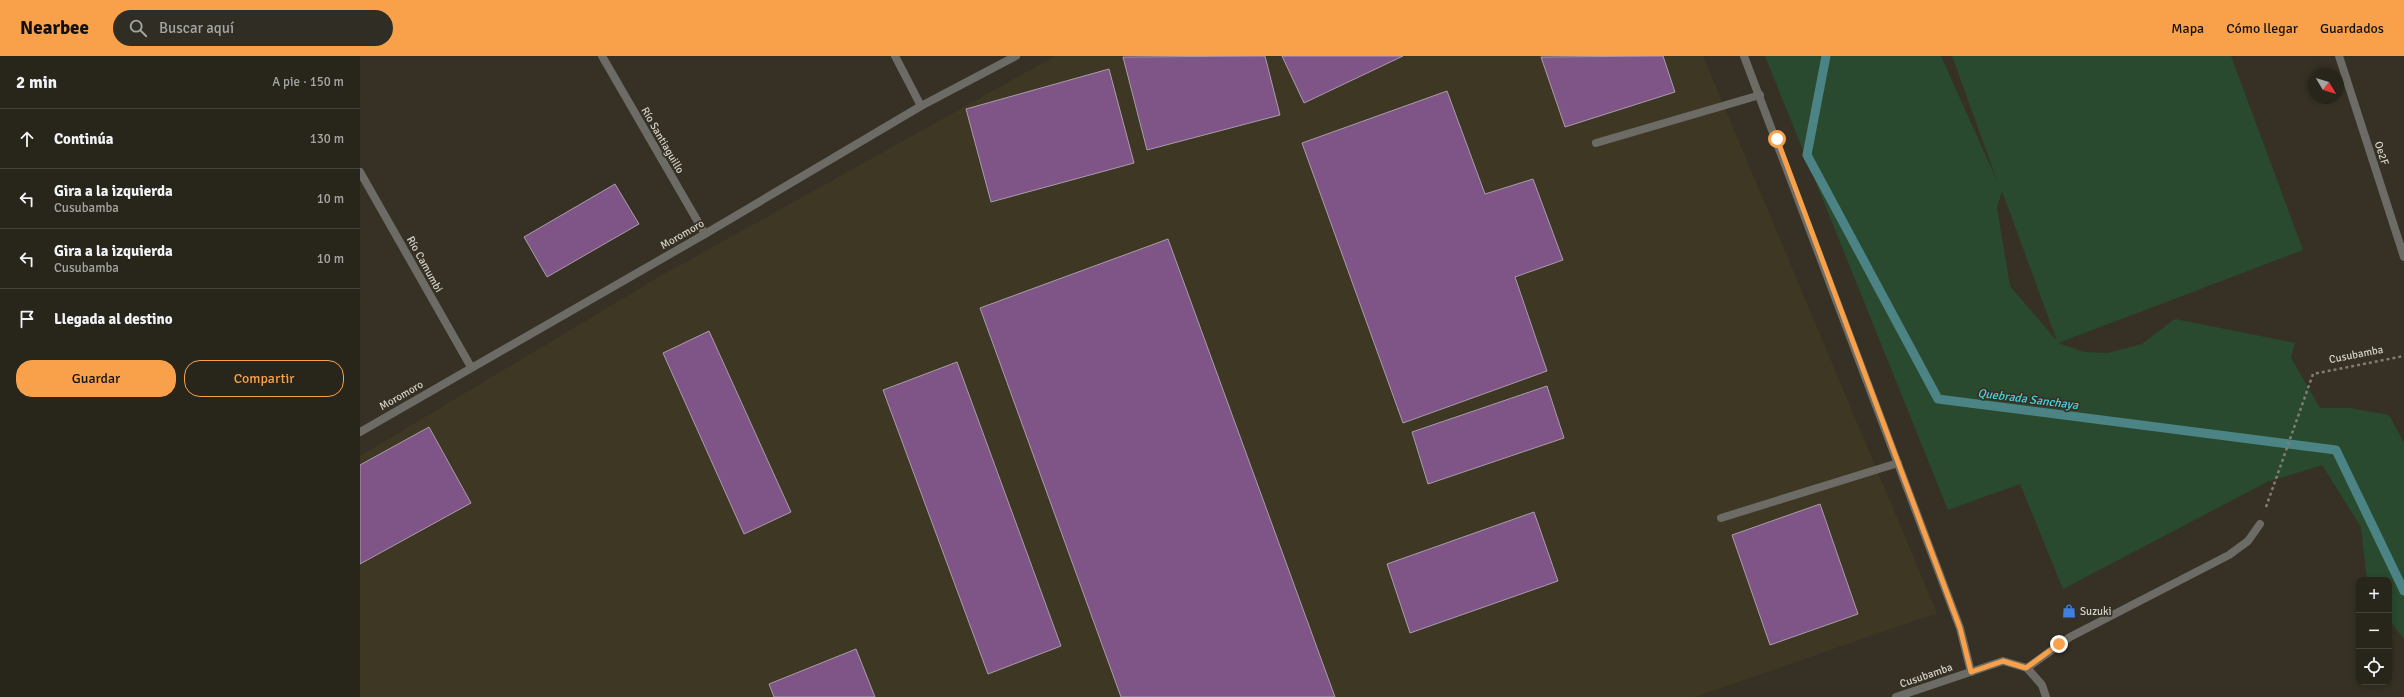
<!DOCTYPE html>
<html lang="es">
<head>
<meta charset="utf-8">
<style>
  body { margin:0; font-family:Signika,sans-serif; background:#302d24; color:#f1f3f6 }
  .controls { position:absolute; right:12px; bottom:12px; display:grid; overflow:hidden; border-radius:8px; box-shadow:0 2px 6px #0003 }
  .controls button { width:36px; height:36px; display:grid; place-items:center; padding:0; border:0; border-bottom:1px solid #44423a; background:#28251b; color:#f1f3f6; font:20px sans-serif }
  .compass { position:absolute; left:1948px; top:12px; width:36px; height:36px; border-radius:50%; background:#28251b; box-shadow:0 2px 6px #0003; rotate:128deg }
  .stop { position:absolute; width:12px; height:12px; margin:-9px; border:3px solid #f8a14a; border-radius:50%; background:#fff }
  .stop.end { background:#f8a14a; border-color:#fff; box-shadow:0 1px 4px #0008 }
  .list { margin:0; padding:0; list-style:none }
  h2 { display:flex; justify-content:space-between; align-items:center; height:52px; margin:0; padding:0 16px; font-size:17px }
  h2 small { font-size:13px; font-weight:400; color:#a5a5a3 }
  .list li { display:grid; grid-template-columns:26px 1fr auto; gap:12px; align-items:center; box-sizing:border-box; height:60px; padding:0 16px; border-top:1px solid #44423a }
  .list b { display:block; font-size:15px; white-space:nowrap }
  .list p { margin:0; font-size:13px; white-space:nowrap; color:#a5a5a3 }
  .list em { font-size:13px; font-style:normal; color:#a5a5a3 }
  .actions { display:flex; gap:8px; padding:12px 16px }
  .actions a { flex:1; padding:9px 0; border:1px solid #f8a14a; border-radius:16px; text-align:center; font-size:14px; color:#f8a14a }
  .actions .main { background:#f8a14a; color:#111 }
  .icon { flex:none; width:22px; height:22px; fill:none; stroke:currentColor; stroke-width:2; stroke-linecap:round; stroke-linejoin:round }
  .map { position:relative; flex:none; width:2044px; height:641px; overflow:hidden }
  header { display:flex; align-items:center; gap:24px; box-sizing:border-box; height:56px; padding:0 20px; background:#f8a14a; color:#111 }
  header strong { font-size:19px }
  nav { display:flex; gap:22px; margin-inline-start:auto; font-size:14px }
  .search { width:280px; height:36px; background:#302d24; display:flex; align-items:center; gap:10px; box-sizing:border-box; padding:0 14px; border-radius:22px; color:#a5a5a3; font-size:15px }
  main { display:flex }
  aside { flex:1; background:#28251b }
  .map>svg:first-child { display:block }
</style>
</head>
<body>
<header>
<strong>Nearbee</strong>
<div class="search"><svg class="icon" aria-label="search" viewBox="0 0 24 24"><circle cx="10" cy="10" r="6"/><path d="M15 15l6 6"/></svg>Buscar aquí</div>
<nav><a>Mapa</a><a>Cómo llegar</a><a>Guardados</a></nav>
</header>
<main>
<aside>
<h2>2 min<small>A pie · 150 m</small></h2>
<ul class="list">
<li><svg class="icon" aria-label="ahead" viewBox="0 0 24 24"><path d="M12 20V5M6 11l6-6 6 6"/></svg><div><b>Continúa</b></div><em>130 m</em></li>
<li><svg class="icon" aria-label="left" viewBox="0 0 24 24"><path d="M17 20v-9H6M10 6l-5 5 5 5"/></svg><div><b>Gira a la izquierda</b><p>Cusubamba</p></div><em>10 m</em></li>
<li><svg class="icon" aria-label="left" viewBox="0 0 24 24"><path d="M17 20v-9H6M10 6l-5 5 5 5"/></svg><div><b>Gira a la izquierda</b><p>Cusubamba</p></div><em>10 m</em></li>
<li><svg class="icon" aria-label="arrive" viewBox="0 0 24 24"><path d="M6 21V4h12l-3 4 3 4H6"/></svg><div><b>Llegada al destino</b></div></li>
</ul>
<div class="actions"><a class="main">Guardar</a><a>Compartir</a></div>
</aside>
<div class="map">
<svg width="2044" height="641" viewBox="0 0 2044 641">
  <rect width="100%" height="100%" fill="#363124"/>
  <polygon fill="#3e3723" points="695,0 1343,0 1577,557 1335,641 0,641 0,400 297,222"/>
  <path fill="#294a2f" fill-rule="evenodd" d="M1405,0H1581L1638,127L1592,0H1871L1943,194L1698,287L1724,296L1748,297L1782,288L1815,263L1935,287L1931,302L1960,352H1989L2029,359L2044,387V583L2029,564V524H2007L2001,471L1962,409L1907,426L1703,533L1660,428L1588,454ZM1642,135L1697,285L1650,230L1637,152Z"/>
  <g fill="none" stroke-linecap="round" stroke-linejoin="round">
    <polyline stroke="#4c8486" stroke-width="9" points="1466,0 1447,99 1578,343 1976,394 2044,535"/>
  </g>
  <g fill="#7f5587" stroke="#a99dab">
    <polygon points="905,0 920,59 787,94 763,1"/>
    <polygon points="922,0 1043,0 944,47"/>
    <polygon points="1303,0 1315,36 1205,71 1181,1"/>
    <polygon points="749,13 774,107 631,146 606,53"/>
    <polygon points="1087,35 1125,138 1173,123 1203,204 1155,221 1187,315 1043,367 942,87"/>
    <polygon points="255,128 279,168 187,221 164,181"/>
    <polygon points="808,183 975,641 761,641 620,252"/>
    <polygon points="349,275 431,456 384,478 303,297"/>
    <polygon points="597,306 701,590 628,618 523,334"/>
    <polygon points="1187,330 1204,382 1068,428 1052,376"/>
    <polygon points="69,371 111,447 0,508 0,409"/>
    <polygon points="1460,448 1498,558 1410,589 1372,479"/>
    <polygon points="1174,456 1198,525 1050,577 1027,508"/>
    <polygon points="496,593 515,641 414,641 409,628"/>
  </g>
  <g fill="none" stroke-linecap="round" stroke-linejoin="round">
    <polyline stroke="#817d72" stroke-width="2.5" stroke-dasharray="3 3" stroke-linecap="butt" points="1906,451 1953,318 2044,300"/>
    <g stroke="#6d6b65" stroke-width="8">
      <polyline points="1384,0 1600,572 1611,616"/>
      <polyline points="1236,87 1400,39"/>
      <polyline points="1361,462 1538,407"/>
      <polyline points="1667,612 1710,581 1869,499 1888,485 1900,468"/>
    </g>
    <g stroke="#6d6b65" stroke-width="8">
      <polyline points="242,0 345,178"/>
      <polyline points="535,0 561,50"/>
      <polyline points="1979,0 2044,201"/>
      <polyline points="0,116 111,311"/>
      <polyline points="0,376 345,178 561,50 656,0"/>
      <polyline points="1536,641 1643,605 1667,612 1682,629 1686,641"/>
    </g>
  </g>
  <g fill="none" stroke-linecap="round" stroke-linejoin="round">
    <polyline stroke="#f8a14a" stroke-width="5" points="1417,83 1600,572 1611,616 1643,605 1666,612 1699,588"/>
  </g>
  <defs>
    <g id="shop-bare" transform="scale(1.08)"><path d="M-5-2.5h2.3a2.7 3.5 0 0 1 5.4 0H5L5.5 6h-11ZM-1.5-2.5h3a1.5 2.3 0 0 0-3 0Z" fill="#3f7fe0" stroke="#363124" stroke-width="2.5" paint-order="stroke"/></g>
  </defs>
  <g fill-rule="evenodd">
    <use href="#shop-bare" x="1709" y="555"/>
  </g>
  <g text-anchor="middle" stroke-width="3.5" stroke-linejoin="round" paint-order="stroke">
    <g font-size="11" fill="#d4d1c9" stroke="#363124">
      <text transform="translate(303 84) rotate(60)" y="4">Río Santiaguillo</text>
      <text transform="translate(2022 97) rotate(72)" y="4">Oe2F</text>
      <text transform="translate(322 178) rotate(-30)" y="4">Moromoro</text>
      <text transform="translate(65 208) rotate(61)" y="4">Río Camumbi</text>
      <text transform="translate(1996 298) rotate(-11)" y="4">Cusubamba</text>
      <text transform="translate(41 339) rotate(-30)" y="4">Moromoro</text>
      <text transform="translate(1566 619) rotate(-19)" y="4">Cusubamba</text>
    </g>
    <g font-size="11" fill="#d4d1c9" stroke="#363124" text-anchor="start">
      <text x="1720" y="559">Suzuki</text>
    </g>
    <g font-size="12" font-style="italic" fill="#45d6e5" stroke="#363124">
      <text transform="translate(1668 343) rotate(7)" y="4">Quebrada Sanchaya</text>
    </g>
  </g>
</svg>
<div class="controls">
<button>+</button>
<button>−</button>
<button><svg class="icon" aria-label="locate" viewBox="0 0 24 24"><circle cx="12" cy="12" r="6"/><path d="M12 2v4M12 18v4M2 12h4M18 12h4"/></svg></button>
</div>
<svg class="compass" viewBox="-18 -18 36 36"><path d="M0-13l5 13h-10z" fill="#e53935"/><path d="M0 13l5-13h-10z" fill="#a5a5a3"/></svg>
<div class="stop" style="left:1417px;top:83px"></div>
<div class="stop end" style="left:1699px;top:588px"></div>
</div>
</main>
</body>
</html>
